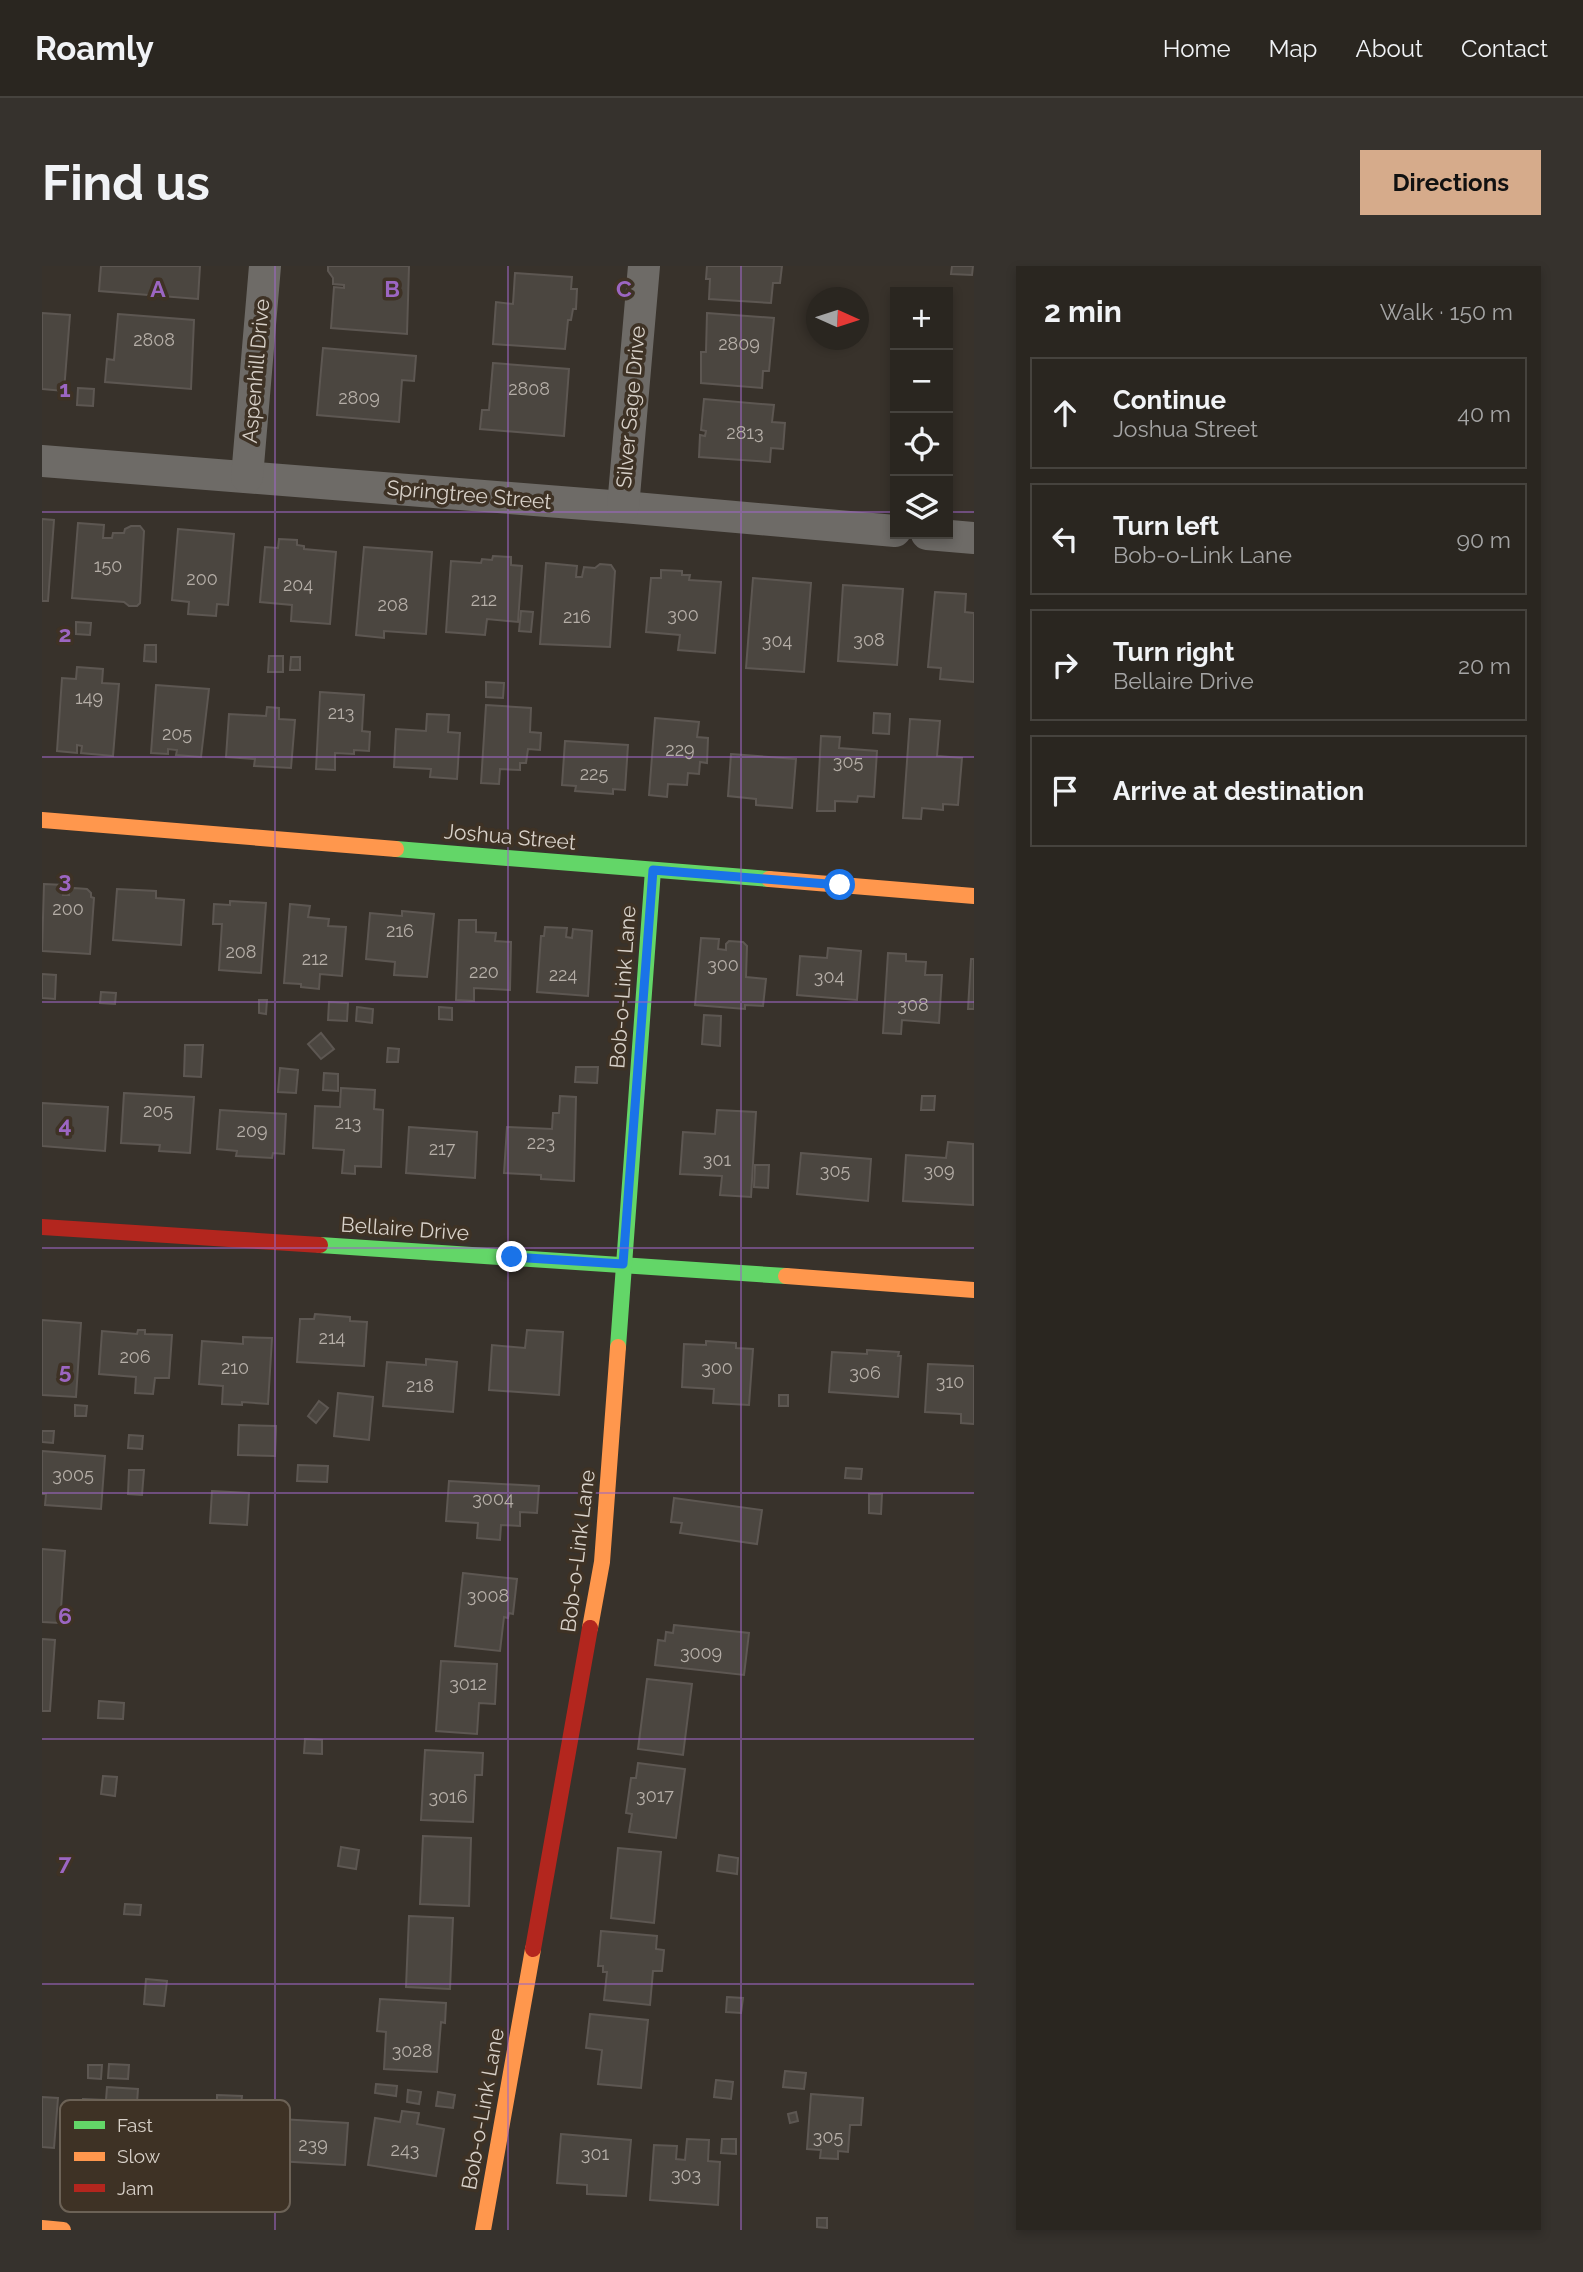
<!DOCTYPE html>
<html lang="en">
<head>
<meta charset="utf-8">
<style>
  body { margin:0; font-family:Raleway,sans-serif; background:#36322d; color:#f1f3f6 }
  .controls { position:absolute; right:21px; top:21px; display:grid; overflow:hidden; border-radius:0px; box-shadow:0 4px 10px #0003 }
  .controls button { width:63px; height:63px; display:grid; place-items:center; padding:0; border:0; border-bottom:2px solid #46433e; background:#2a2620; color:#f1f3f6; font:35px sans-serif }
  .compass { position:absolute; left:764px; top:21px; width:63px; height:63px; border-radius:50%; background:#2a2620; box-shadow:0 4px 10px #0003; rotate:93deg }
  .stop { position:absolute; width:21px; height:21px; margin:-16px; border:5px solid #1a73e8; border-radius:50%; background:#fff }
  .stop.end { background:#1a73e8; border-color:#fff; box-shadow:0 2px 7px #0008 }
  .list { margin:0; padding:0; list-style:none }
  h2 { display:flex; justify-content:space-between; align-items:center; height:91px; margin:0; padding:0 28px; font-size:30px }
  h2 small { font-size:23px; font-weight:400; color:#a5a5a5 }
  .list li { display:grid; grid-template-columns:46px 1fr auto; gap:21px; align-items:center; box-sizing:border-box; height:112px; margin:0 14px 14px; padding:0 14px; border:2px solid #46433e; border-radius:0px }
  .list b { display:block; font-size:26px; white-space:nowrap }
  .list p { margin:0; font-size:23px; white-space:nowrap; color:#a5a5a5 }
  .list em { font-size:23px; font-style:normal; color:#a5a5a5 }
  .icon { flex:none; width:38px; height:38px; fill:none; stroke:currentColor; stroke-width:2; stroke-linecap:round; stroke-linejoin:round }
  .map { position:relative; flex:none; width:932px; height:1964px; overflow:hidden; border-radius:0px }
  header { display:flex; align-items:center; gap:42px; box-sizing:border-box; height:98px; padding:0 35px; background:#2a2620; border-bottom:2px solid #46433e }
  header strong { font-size:33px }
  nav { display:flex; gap:38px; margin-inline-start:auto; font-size:24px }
  .intro { display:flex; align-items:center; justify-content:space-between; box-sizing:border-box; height:168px; padding:0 42px }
  h1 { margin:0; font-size:49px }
  .button { padding:18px 32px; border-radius:0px; background:#d6ab8b; color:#111; font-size:24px; font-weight:700 }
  main { display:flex; gap:42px; padding:0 42px }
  aside { flex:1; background:#2a2620; border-radius:0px; box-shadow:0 4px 10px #0003 }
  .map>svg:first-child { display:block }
</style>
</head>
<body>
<header>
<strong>Roamly</strong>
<nav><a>Home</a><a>Map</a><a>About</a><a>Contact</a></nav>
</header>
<div class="intro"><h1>Find us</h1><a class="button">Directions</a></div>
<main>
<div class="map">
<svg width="932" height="1964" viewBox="0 0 932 1964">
  <rect width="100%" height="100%" fill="#38322b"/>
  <g fill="#4b4640" stroke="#5d5752" stroke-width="2">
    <polygon points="59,0 158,0 156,33 57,25"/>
    <polygon points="286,0 367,0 365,68 289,62 292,21 302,22 302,19 291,18 291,12 286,5"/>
    <polygon points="665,0 740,0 738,17 731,17 729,37 667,33 668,13 664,13"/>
    <polygon points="910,0 931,0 930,9 909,8"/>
    <polygon points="473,7 530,11 529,23 535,23 534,43 531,43 529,54 526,54 523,83 451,78 454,36 471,38"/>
    <polygon points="0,47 28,49 22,125 0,123"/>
    <polygon points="665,47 732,52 727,105 721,105 720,122 659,117 659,86 664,86"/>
    <polygon points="76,48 152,54 149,123 63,116 65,93 72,94"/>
    <polygon points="281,82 374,90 372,115 360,114 357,156 275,149"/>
    <polygon points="451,97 527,103 522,170 438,163 440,144 447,144"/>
    <polygon points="36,122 52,123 51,140 35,139"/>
    <polygon points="662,133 732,139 730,156 743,157 741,183 729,182 728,196 657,191 658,169 663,170 664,165 659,164"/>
    <polygon points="0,253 12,254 6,335 0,335"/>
    <polygon points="36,257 62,259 61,272 70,272 71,267 82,267 83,263 89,260 98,260 102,265 98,337 95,340 87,340 82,336 30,332"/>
    <polygon points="136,263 192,268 186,339 175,338 174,350 146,348 147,336 130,334"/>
    <polygon points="237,273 255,274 255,279 262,280 262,283 294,286 288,358 249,355 250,339 218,336 223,281 236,282"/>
    <polygon points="322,281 390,286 384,368 342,365 342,372 314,369"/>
    <polygon points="451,290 469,291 469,299 480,300 476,356 445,353 443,369 404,366 409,295 439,297 440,293 450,294"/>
    <polygon points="504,297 535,300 534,311 540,311 542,301 553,302 558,298 569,299 573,305 568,381 498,378"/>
    <polygon points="619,304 640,305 640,309 648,309 647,314 679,316 673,387 636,384 638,369 604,366 609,312 619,312"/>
    <polygon points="711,312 769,317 762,406 704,402"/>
    <polygon points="801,319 861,323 855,399 796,395"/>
    <polygon points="893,326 924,328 923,346 932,347 932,416 898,413 899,402 886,401"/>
    <polygon points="479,345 491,346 489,366 477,365"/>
    <polygon points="34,356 49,357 48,369 34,368"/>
    <polygon points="103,379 114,379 114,396 102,395"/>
    <polygon points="227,390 241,390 241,406 226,406"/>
    <polygon points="249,391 258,391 258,404 248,404"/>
    <polygon points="35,401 61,403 60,417 77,418 71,490 39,487 40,480 35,479 35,487 15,485 20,412 34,413"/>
    <polygon points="444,416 462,417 461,432 444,431"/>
    <polygon points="114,419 167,423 159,491 134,489 135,484 126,483 126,488 109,487"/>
    <polygon points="278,426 322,429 320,465 328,466 327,485 312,484 312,488 293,487 293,504 274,503"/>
    <polygon points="444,439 489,442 488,466 499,467 498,484 486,483 484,497 478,497 478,504 458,503 457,518 439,517"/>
    <polygon points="225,441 237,442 237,453 253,454 249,502 212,500 213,493 184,491 187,448 224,450"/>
    <polygon points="832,447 848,448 847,468 831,467"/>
    <polygon points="385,448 407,449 406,466 418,467 415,513 388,511 389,503 352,501 354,463 384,465"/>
    <polygon points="613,452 657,456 655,471 666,472 665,497 658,496 657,508 646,507 645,519 626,518 625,531 607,529"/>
    <polygon points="868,453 898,455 895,490 920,492 916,539 901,538 901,544 880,542 879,553 861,552"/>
    <polygon points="779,470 798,471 797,482 835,485 832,531 816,530 815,536 793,535 793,545 775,545"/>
    <polygon points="523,475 586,479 583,524 571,523 571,528 533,525 534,520 520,519"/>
    <polygon points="689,488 754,493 750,542 714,539 714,533 686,530"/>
    <polygon points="2,618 22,619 21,629 27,629 27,625 32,622 45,623 49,627 49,631 52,632 48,688 0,685"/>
    <polygon points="75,623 114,625 114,632 142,634 139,679 71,674"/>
    <polygon points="188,635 224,637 219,707 177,704 180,658 171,658 172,638 188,639"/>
    <polygon points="248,638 268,640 266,651 287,653 286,660 304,661 300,710 278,708 277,723 259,721 259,718 242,717"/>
    <polygon points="360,645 392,648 385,711 352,709 353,696 324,693 328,647 360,650"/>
    <polygon points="417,654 434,654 434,666 454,667 453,675 469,676 468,724 432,722 432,735 414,734"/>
    <polygon points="503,661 525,662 524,671 530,672 531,663 550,665 546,730 495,726 499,670 502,670"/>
    <polygon points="659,672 677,673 676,683 684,684 684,678 687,675 701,676 705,680 704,711 724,713 721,740 703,739 703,743 653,739"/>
    <polygon points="786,682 819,685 815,734 755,729 758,690 785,692"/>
    <polygon points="846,687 864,688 864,695 884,696 883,709 900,709 897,757 860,754 859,768 841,767"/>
    <polygon points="929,693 932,693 932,743 926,743"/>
    <polygon points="0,708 14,709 13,733 0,732"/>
    <polygon points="59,726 74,727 73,738 58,737"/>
    <polygon points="217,734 225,734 224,748 217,747"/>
    <polygon points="287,736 306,737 305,755 286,754"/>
    <polygon points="315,741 331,743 330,757 314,755"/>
    <polygon points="397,741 410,742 410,754 397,753"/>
    <polygon points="662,749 679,750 678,780 660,778"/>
    <polygon points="279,767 292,783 279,793 266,778"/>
    <polygon points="143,779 161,779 159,811 142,810"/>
    <polygon points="346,782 357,783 356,796 345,796"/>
    <polygon points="534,801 556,801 555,817 533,816"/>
    <polygon points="238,802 256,804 254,827 236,826"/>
    <polygon points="282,807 296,808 296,825 281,824"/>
    <polygon points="299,822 333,824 332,843 341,844 339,901 313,900 313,908 300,907 302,884 271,882 273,840 298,841"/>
    <polygon points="82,827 152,831 148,887 117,885 118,879 79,877"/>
    <polygon points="518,830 534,831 532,915 499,913 499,909 462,907 465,861 510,863 511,847 517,847"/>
    <polygon points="880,830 893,830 892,844 879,844"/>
    <polygon points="0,837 66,841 63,885 0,880"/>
    <polygon points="178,844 244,848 242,888 231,887 230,892 194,890 195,885 175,883"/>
    <polygon points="675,844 714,846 709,931 678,929 680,910 638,908 641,866 673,868"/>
    <polygon points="367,861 435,866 433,912 364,907"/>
    <polygon points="906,876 931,878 931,939 861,935 864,889 904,892"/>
    <polygon points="759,887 829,893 826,935 755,928"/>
    <polygon points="713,899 727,899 726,922 712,921"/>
    <polygon points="273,1048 308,1051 308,1055 325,1056 322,1100 255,1096 258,1053 272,1053"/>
    <polygon points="0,1054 39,1057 34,1131 0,1129"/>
    <polygon points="96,1064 103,1064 103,1068 130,1069 127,1112 113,1112 111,1128 93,1127 94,1111 57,1108 60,1065 95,1068"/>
    <polygon points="485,1064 521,1066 517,1129 447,1124 450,1079 483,1082"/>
    <polygon points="201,1071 230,1072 226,1138 200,1136 200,1139 180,1138 181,1120 157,1118 160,1075 201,1078"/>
    <polygon points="664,1075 694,1077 694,1082 711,1083 707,1139 671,1137 672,1123 640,1121 642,1078 664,1079"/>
    <polygon points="825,1084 857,1086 856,1090 859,1090 856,1131 787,1126 790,1086 825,1088"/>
    <polygon points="384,1093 415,1096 411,1146 341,1140 345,1096 384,1099"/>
    <polygon points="886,1098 932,1100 932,1158 919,1157 919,1148 883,1146"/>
    <polygon points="296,1127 331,1131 327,1174 292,1170"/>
    <rect x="737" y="1129" width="9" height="11"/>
    <polygon points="277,1135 286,1142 274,1157 266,1150"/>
    <polygon points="33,1139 45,1140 44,1150 33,1150"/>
    <polygon points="197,1159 234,1160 233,1190 196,1189"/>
    <polygon points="0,1165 12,1165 11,1177 0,1176"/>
    <polygon points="87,1169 101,1170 100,1183 86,1182"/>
    <polygon points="0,1185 63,1190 59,1243 3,1239 4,1228 0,1228"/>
    <polygon points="256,1199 286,1200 285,1216 255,1215"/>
    <polygon points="804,1202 820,1203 819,1213 803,1212"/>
    <polygon points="87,1204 102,1204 100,1229 86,1228"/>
    <polygon points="407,1215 497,1220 495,1247 478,1246 478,1260 459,1259 458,1274 435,1272 436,1257 404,1255"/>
    <polygon points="170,1225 207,1227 205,1259 168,1257"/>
    <polygon points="827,1228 840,1228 839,1248 827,1247"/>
    <polygon points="632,1232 720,1244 715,1278 638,1267 640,1257 629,1256"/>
    <polygon points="0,1283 23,1285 18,1357 0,1356"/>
    <polygon points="421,1307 475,1313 471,1348 467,1347 466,1352 462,1351 458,1385 413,1380"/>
    <polygon points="632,1359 707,1367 702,1409 613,1399 616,1374 623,1375 624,1366 631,1367"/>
    <polygon points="0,1373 13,1374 8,1445 0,1445"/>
    <polygon points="399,1395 455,1398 453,1438 437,1437 435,1468 394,1465"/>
    <polygon points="605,1413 650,1418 641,1489 596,1483"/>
    <polygon points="57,1435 82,1437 81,1453 56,1452"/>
    <polygon points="263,1473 280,1474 280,1488 262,1487"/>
    <polygon points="383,1484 441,1487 440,1509 433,1509 431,1556 379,1554"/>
    <polygon points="596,1497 643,1503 634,1572 587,1566 590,1548 584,1547 589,1512 594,1512"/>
    <polygon points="61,1510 75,1511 73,1530 59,1528"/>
    <polygon points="381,1570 429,1572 427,1640 378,1638"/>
    <polygon points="299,1581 317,1584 314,1603 296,1600"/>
    <polygon points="576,1582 619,1586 612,1657 569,1652"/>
    <polygon points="677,1589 696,1592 695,1608 675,1605"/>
    <polygon points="83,1638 99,1639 98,1649 82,1648"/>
    <polygon points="367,1650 411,1652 408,1723 364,1721"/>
    <polygon points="559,1665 615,1670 614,1683 622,1684 620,1705 611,1705 608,1739 562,1734 565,1706 561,1706 561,1700 556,1700"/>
    <polygon points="104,1713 125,1715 122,1740 102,1738"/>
    <polygon points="685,1731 701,1732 699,1747 684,1746"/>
    <polygon points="338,1733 404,1737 403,1757 399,1756 395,1806 342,1803 344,1766 335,1765"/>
    <polygon points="548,1748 606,1754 599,1822 556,1818 560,1784 544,1782"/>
    <polygon points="67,1798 87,1799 86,1813 66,1812"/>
    <polygon points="46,1799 60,1799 59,1813 46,1812"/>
    <polygon points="743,1805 764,1807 762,1823 741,1821"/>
    <polygon points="674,1814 691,1816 689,1833 672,1831"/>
    <polygon points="334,1818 355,1820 354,1830 333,1827"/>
    <polygon points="65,1821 96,1823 95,1837 109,1838 105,1884 88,1883 88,1889 53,1886 53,1880 38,1879 41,1833 64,1834"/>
    <polygon points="366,1824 379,1826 377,1838 365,1836"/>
    <polygon points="396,1826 413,1829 411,1842 394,1840"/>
    <polygon points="769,1828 821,1832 819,1859 808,1859 806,1886 796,1885 796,1893 778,1892 779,1884 765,1883"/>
    <polygon points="175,1829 200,1830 199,1840 210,1841 206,1897 180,1895 180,1892 172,1887 137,1884 141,1836 175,1839"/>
    <polygon points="0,1831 16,1832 12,1882 0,1881"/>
    <polygon points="360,1845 377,1847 375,1858 402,1863 394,1910 326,1899 333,1852 358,1856"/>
    <polygon points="754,1846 756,1855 748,1857 746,1848"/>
    <polygon points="238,1853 306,1857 303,1899 235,1895"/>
    <polygon points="519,1868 589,1874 584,1930 545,1928 545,1919 515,1917"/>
    <polygon points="645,1873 667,1874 666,1895 678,1896 676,1939 608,1934 612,1879 635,1880 634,1893 643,1894"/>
    <polygon points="680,1873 694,1873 694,1888 679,1887"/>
    <polygon points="775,1952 785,1952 785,1962 775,1961"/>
  </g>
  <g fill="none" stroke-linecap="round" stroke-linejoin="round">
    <g stroke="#6e6b67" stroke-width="32">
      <polyline points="0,195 581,241 853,265"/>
      <polyline points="205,211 223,0"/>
      <polyline points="581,241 602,0"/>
      <polyline points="885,268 932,272"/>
    </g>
    <g stroke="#63d668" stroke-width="16">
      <polyline points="354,583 727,613"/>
      <polyline points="278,979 744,1010"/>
      <polyline points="576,1081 611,604"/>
    </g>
    <g stroke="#ff974d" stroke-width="16">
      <polyline points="0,554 354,583"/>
      <polyline points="727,613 932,630"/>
      <polyline points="744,1010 932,1024"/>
      <polyline points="548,1362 560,1296 576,1081"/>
      <polyline points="0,1962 21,1964"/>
      <polyline points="441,1964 491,1683"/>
    </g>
    <g stroke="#b3261e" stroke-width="16">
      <polyline points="0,961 278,979"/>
      <polyline points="491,1683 548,1362"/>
    </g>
  </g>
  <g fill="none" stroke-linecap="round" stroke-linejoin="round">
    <polyline stroke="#1a73e8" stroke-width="9" points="470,991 581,998 611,604 798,619"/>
  </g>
  <path fill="none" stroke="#9c66c2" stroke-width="2" stroke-opacity="0.55" d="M233,0V1964M466,0V1964M699,0V1964M0,246H853M906,246H932M0,491H932M0,736H932M0,982H932M0,1227H932M0,1473H932M0,1718H932"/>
  <g text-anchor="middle" stroke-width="7" stroke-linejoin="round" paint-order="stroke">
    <g font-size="18" fill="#b5aea7">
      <text x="112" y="80">2808</text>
      <text x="697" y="84">2809</text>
      <text x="487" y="129">2808</text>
      <text x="317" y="138">2809</text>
      <text x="703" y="173">2813</text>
      <text x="66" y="306">150</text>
      <text x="160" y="319">200</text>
      <text x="256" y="325">204</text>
      <text x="442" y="340">212</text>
      <text x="351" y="345">208</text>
      <text x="641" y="355">300</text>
      <text x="535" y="357">216</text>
      <text x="827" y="380">308</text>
      <text x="735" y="381">304</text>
      <text x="47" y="438">149</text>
      <text x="299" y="453">213</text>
      <text x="135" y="474">205</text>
      <text x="638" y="490">229</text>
      <text x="806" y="502">305</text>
      <text x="552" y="514">225</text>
      <text x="26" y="649">200</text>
      <text x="358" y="671">216</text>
      <text x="199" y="692">208</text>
      <text x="273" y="699">212</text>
      <text x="681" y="705">300</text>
      <text x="442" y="712">220</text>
      <text x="521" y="715">224</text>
      <text x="787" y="717">304</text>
      <text x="871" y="745">308</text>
      <text x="116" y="851">205</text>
      <text x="306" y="863">213</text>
      <text x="210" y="871">209</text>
      <text x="499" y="883">223</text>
      <text x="400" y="889">217</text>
      <text x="675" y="900">301</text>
      <text x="793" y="911">305</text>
      <text x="897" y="911">309</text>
      <text x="290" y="1078">214</text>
      <text x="93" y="1097">206</text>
      <text x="193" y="1108">210</text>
      <text x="675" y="1108">300</text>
      <text x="823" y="1113">306</text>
      <text x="908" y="1122">310</text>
      <text x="378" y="1126">218</text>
      <text x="31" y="1215">3005</text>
      <text x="451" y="1239">3004</text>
      <text x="446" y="1336">3008</text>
      <text x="659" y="1393">3009</text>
      <text x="426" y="1424">3012</text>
      <text x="613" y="1536">3017</text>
      <text x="406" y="1537">3016</text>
      <text x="370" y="1791">3028</text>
      <text x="786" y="1877">305</text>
      <text x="271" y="1885">239</text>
      <text x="363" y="1890">243</text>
      <text x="553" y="1894">301</text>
      <text x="644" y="1915">303</text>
    </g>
    <g font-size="21" fill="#d8d1c9" stroke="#3e3225">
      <text transform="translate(214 105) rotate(-85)" y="7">Aspenhill Drive</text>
      <text transform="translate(589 141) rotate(-85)" y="7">Silver Sage Drive</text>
      <text transform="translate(427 229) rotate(5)" y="7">Springtree Street</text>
      <text transform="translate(468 571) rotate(5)" y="7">Joshua Street</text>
      <text transform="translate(581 721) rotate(-86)" y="7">Bob-o-Link Lane</text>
      <text transform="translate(363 963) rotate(4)" y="7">Bellaire Drive</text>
      <text transform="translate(536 1285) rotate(-83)" y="7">Bob-o-Link Lane</text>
      <text transform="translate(441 1843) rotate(-80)" y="7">Bob-o-Link Lane</text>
    </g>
  </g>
  <rect x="18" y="1834" width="230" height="112" rx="10" fill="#3e3225" stroke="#6c6256" stroke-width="2"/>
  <rect x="32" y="1855" width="31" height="8" fill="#63d668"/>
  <rect x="32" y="1886" width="31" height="9" fill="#ff974d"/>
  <rect x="32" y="1918" width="31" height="8" fill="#b3261e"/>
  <g font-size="19" fill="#d8d1c9">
    <text x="75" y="1866">Fast</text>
    <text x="75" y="1897">Slow</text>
    <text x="75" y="1929">Jam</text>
  </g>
  <g font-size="23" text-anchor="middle" font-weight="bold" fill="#9c66c2" stroke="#3e3225" stroke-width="7" stroke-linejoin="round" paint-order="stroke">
    <text x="116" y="31">A</text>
    <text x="350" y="31">B</text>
    <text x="582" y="31">C</text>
    <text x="23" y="131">1</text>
    <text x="23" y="376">2</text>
    <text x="23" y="622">3</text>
    <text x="23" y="867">4</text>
    <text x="23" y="1113">5</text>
    <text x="23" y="1358">6</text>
    <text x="23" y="1604">7</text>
  </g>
</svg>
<div class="controls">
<button>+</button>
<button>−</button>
<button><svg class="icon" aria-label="locate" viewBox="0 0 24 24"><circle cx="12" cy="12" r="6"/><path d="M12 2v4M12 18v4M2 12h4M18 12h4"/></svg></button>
<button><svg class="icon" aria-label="layers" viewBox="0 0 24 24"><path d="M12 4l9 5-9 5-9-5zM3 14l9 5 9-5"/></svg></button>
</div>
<svg class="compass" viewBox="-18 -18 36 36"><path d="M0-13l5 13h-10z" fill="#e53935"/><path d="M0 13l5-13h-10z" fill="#a5a5a5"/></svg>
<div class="stop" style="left:798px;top:619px"></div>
<div class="stop end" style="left:470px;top:991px"></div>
</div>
<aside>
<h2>2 min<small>Walk · 150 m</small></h2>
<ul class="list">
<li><svg class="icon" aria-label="ahead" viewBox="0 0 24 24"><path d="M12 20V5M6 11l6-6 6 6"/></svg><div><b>Continue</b><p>Joshua Street</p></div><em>40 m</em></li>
<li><svg class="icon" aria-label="left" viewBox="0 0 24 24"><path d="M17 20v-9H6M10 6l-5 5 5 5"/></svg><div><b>Turn left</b><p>Bob-o-Link Lane</p></div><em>90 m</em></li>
<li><svg class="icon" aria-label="right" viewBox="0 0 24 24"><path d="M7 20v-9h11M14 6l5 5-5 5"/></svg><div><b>Turn right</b><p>Bellaire Drive</p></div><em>20 m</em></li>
<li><svg class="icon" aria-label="arrive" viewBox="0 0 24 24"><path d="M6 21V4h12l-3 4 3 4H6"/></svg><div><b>Arrive at destination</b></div></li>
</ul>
</aside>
</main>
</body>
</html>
